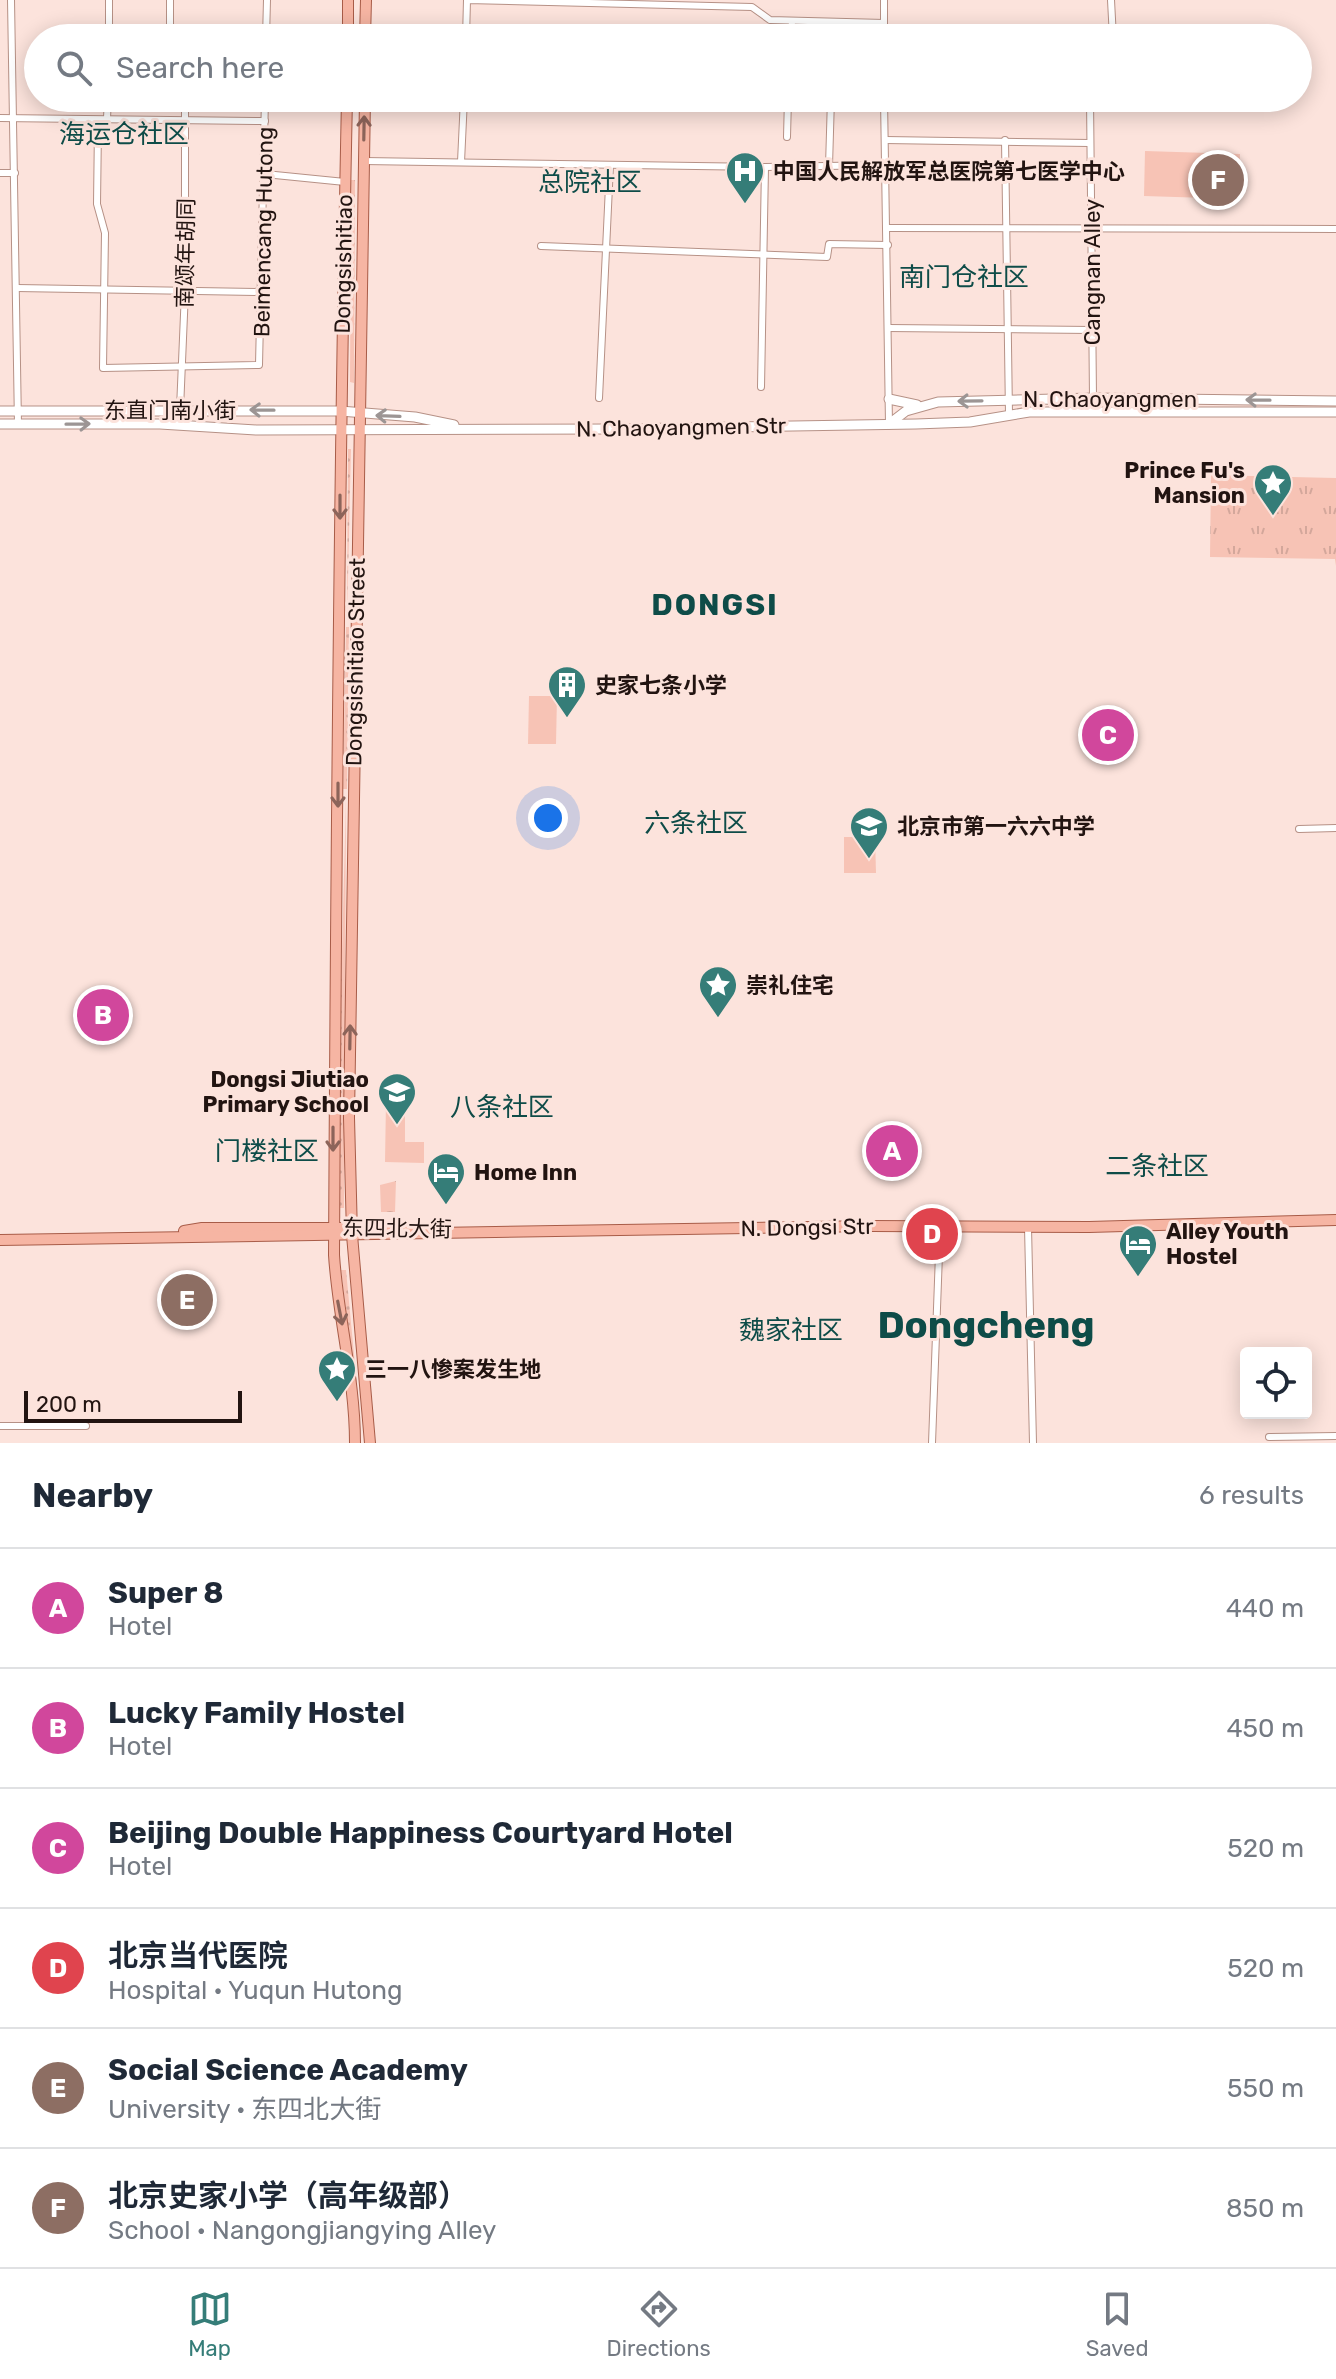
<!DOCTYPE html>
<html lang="en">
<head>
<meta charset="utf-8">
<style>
  body { margin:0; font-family:Rubik,"Noto Sans SC",sans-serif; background:#f6f6f7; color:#1f2937 }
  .controls { position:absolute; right:24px; bottom:24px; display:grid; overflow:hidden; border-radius:8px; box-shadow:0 4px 20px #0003 }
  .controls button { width:72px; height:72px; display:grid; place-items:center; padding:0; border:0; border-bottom:2px solid #e0e1e3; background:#fff; color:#1f2937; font:40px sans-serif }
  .scale { position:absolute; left:24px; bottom:20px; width:218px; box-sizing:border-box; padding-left:8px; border:4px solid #221411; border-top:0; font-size:22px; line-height:28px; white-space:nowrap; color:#221411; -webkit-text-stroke:6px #fce3dc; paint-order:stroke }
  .you { position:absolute; left:548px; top:818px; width:28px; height:28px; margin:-20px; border:6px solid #fff; border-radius:50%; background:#1a73e8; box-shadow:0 0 0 12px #1a73e833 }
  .badge { display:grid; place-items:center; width:52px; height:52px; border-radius:50%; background:#357d78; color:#fff; font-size:26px; font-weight:700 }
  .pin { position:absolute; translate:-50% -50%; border:4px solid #fff; box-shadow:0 2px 8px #0006 }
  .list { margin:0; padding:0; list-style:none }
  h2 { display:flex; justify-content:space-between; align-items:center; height:104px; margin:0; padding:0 32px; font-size:34px }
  h2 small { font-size:26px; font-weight:400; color:#747a83 }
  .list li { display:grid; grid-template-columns:52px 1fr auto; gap:24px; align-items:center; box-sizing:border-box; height:120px; padding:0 32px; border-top:2px solid #e0e1e3 }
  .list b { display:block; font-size:30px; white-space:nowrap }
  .list p { margin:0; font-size:26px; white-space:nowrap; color:#747a83 }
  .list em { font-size:26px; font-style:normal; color:#747a83 }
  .icon { flex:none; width:44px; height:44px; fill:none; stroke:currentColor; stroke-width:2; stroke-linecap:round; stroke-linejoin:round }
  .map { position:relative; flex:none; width:1336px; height:1443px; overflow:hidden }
  .search { position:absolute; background:#fff; box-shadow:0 4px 20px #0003; left:24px; right:24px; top:24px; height:88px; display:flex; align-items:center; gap:20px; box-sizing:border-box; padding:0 28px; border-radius:44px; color:#747a83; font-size:30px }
  .sheet { height:824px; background:#fff }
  nav { display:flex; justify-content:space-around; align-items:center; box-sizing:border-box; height:112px; border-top:2px solid #e0e1e3; background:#fff; font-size:22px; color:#747a83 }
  nav a { display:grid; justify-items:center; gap:4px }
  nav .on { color:#357d78 }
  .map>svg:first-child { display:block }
</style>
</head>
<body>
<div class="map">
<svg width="1336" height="1443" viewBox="0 0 1336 1443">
  <defs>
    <pattern id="grass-dots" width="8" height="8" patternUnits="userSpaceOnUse" patternTransform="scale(2)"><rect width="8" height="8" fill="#f7c3b5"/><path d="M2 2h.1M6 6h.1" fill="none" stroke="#d3a79b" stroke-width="1.8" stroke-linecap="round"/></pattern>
    <pattern id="forest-crowns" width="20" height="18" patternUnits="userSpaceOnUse" patternTransform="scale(2)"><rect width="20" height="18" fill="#f7c3b5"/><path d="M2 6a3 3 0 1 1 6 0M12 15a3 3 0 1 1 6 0" fill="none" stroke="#d3a79b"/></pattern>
    <pattern id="park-tufts" width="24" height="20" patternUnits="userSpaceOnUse" patternTransform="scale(2)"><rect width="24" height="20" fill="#f7c3b5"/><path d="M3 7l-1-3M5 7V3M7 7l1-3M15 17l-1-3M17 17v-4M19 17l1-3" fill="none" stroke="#d3a79b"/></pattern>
  </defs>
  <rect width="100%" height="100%" fill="#fce3dc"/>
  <g fill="url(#grass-dots)">
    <polygon points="351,180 355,180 354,383 350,382"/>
    <polygon points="348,449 351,449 347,620"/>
    <polygon points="346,627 349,627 347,789 343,789"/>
    <polygon points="346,799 344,1208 340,1208 338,1105"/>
    <polygon points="341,1270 346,1270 359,1407 357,1406"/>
  </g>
  <polygon fill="url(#forest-crowns)" points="396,1181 395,1212 381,1212 380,1185"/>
  <polygon fill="url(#park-tufts)" points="1211,475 1336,478 1336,566 1335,559 1210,557"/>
  <g fill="#f7c3b5">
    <polygon points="1145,151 1240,154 1239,199 1144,196"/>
    <polygon points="529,696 557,696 556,744 528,744"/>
    <polygon points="844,837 875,837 876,873 844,873"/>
    <polygon points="386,1101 405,1101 405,1142 424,1142 424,1163 385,1162"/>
  </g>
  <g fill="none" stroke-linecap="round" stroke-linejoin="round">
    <g stroke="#b69186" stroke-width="8">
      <g id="minor">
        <polyline points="11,0 18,425"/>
        <polyline points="170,0 170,38"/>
        <polyline points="1111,0 1113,38"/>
        <polyline points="109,35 180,38"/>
        <polyline points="109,38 109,0"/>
        <polyline points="266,38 267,0"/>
        <polyline points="466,38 467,0 752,7 770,20 884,23"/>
        <polyline points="791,38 792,21"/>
        <polyline points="831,38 831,22"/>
        <polyline points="884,38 884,0"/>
        <polyline points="108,98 107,118 98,126 97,204 105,233 103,368 259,365 265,98"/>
        <polyline points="884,98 889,424"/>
        <polyline points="1090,98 1093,398"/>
        <polyline points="0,118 265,121"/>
        <polyline points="787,137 788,98"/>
        <polyline points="885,140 1090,143"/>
        <polyline points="1005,140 1009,414"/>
        <polyline points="364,161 765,167 886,165"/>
        <polyline points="461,162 464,98"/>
        <polyline points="829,166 831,98"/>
        <polyline points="0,173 15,173"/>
        <polyline points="265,174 345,182"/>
        <polyline points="888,228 1336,229"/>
        <polyline points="541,246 827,257 829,244 888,245"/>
        <polyline points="17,288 263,292"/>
        <polyline points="888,328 1092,330"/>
        <polyline points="761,387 765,167"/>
        <polyline points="599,398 610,165"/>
        <polyline points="180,409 185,291 185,98"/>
        <polyline points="1299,829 1336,828"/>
        <polyline points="1028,1227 1033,1443"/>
        <polyline points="0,1426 86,1426"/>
        <polyline points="1269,1437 1336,1436"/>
        <polyline points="932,1443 940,1227"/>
      </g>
    </g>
    <g stroke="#b69186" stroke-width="11">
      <g id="secondary">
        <polyline points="889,399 917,405"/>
        <polyline points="0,411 340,411 415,417 454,425"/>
        <polyline points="0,424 160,424 256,430 617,429 916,424 970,422 1029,412 1336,412"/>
        <polyline points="889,424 906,411 938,402 1093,398 1336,401"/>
      </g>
    </g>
    <g stroke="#a85c48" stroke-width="12">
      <g id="primary">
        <polyline points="348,38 348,0"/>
        <polyline points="365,38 366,0"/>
        <path d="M347,98C339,483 336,869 334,1255C338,1318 355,1379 355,1443"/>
        <polyline points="365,98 349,1118 352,1235 370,1443"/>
        <polyline points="184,1231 202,1228 448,1228"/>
        <polyline points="0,1240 872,1226 1089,1227 1336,1220"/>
      </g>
    </g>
    <use href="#minor" stroke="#fff" stroke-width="6"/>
    <use href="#secondary" stroke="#fff" stroke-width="9"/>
    <use href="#primary" stroke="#f6b5a3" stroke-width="10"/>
  </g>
  <defs><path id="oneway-shaft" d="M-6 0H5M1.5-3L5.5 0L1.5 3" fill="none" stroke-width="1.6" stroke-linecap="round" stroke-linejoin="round" transform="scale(2)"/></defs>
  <g stroke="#8c645a">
    <use href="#oneway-shaft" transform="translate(364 128) rotate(-89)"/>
    <use href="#oneway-shaft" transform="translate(340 507) rotate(90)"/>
    <use href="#oneway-shaft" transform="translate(338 795) rotate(90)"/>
    <use href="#oneway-shaft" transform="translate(350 1037) rotate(-89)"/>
    <use href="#oneway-shaft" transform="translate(333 1139) rotate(90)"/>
    <use href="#oneway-shaft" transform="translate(340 1313) rotate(79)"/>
  </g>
  <g stroke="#9c9594">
    <use href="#oneway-shaft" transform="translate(1258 400) rotate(-179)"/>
    <use href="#oneway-shaft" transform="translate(970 401) rotate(179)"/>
    <use href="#oneway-shaft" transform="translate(262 410) rotate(-179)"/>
    <use href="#oneway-shaft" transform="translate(388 416) rotate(-178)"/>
    <use href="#oneway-shaft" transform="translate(78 424) rotate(-1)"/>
  </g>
  <defs>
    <g id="hospital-pin" transform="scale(2)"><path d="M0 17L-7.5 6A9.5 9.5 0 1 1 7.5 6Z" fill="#357d78" stroke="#fce3dc"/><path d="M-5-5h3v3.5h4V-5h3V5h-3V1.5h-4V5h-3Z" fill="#fff"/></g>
    <g id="sight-pin" transform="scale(2)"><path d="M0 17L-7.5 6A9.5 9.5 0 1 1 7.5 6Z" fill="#357d78" stroke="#fce3dc"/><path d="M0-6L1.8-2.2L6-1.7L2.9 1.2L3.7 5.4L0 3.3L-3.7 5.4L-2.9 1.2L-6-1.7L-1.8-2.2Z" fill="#fff"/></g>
    <g id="building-pin" transform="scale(2)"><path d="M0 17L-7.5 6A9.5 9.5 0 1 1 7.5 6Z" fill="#357d78" stroke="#fce3dc"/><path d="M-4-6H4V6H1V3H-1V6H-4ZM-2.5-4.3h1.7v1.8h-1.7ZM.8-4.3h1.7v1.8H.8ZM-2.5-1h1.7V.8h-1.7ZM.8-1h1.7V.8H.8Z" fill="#fff"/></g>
    <g id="school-pin" transform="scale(2)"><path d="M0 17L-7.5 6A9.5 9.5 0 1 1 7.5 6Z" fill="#357d78" stroke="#fce3dc"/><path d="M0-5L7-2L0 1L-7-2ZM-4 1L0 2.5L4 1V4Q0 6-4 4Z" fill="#fff"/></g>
    <g id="hotel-pin" transform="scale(2)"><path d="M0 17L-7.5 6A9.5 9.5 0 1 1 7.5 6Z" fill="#357d78" stroke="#fce3dc"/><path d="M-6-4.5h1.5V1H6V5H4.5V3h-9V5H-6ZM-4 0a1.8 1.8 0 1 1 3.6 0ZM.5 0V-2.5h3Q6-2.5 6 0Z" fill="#fff"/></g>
  </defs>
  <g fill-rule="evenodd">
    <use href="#hospital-pin" x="745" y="171"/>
    <use href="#sight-pin" x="1273" y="483"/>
    <use href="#building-pin" x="567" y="685"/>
    <use href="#school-pin" x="869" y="826"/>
    <use href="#sight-pin" x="718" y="985"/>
    <use href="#school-pin" x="397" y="1092"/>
    <use href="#hotel-pin" x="446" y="1172"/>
    <use href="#hotel-pin" x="1138" y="1244"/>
    <use href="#sight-pin" x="337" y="1369"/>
  </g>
  <g text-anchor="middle" stroke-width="6" stroke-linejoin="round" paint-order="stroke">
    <g font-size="22" font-weight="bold" fill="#221411" stroke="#fce3dc" text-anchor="start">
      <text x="773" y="179">中国人民解放军总医院第七医学中心</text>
      <text x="1245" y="478" text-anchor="end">Prince Fu's<tspan x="1245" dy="25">Mansion</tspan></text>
      <text x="595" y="693">史家七条小学</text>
      <text x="897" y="834">北京市第一六六中学</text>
      <text x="746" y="993">崇礼住宅</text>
      <text x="369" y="1087" text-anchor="end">Dongsi Jiutiao<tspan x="369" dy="25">Primary School</tspan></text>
      <text x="474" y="1180">Home Inn</text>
      <text x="1166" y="1239">Alley Youth<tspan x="1166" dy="25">Hostel</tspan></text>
      <text x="365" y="1377">三一八惨案发生地</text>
    </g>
    <g font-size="22" fill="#221411" stroke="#fce3dc">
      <text transform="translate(263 232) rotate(-89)" y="8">Beimencang Hutong</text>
      <text transform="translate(185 253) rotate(-89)" y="8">南颂年胡同</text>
      <text transform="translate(343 264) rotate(-89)" y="8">Dongsishitiao</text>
      <text transform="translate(1092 272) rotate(-90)" y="8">Cangnan Alley</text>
      <text x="1110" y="407">N. Chaoyangmen</text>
      <text x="170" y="418">东直门南小街</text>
      <text transform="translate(681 427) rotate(-1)" y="8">N. Chaoyangmen Str</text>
      <text transform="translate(355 662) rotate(-89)" y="8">Dongsishitiao Street</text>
      <text transform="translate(807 1227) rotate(-1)" y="8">N. Dongsi Str</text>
      <text transform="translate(397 1228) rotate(1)" y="8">东四北大街</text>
    </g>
    <g font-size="26" fill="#0e4c48" stroke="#fce3dc">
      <text x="124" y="143">海运仓社区</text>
      <text x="590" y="191">总院社区</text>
      <text x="964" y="286">南门仓社区</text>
      <text x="696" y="832">六条社区</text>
      <text x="502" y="1116">八条社区</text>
      <text x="267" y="1160">门楼社区</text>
      <text x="1157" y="1175">二条社区</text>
      <text x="791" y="1339">魏家社区</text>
    </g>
    <g font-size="30" font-weight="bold" letter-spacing="2" fill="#0e4c48" stroke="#fce3dc">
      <text x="715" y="615">DONGSI</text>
    </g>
    <g font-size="38" font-weight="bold" fill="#0e4c48" stroke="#fce3dc">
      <text x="986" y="1338">Dongcheng</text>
    </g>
  </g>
</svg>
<div class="controls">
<button><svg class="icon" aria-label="locate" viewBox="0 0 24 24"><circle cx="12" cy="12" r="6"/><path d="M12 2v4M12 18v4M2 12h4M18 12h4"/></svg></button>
</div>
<div class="scale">200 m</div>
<div class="you"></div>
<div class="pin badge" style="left:892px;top:1151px;background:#d1479c">A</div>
<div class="pin badge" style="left:103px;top:1015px;background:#d1479c">B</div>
<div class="pin badge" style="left:1108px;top:735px;background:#d1479c">C</div>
<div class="pin badge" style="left:932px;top:1234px;background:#e0444e">D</div>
<div class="pin badge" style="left:187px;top:1300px;background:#8d6e63">E</div>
<div class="pin badge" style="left:1218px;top:180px;background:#8d6e63">F</div>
<div class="search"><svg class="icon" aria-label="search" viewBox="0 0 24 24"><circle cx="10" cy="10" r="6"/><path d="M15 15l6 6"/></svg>Search here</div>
</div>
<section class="sheet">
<h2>Nearby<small>6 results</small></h2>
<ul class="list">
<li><span class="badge" style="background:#d1479c">A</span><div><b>Super 8</b><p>Hotel</p></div><em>440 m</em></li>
<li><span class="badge" style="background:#d1479c">B</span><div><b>Lucky Family Hostel</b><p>Hotel</p></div><em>450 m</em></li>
<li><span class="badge" style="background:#d1479c">C</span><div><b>Beijing Double Happiness Courtyard Hotel</b><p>Hotel</p></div><em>520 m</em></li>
<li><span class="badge" style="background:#e0444e">D</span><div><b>北京当代医院</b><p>Hospital · Yuqun Hutong</p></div><em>520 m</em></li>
<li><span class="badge" style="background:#8d6e63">E</span><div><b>Social Science Academy</b><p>University · 东四北大街</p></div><em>550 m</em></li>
<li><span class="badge" style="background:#8d6e63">F</span><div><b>北京史家小学（高年级部）</b><p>School · Nangongjiangying Alley</p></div><em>850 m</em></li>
</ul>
</section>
<nav>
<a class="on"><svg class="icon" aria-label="map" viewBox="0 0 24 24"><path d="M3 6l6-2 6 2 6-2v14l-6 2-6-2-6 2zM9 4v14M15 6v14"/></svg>Map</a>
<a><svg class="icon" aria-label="directions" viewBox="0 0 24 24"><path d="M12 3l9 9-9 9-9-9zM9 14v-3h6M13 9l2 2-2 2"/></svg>Directions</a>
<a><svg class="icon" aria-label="saved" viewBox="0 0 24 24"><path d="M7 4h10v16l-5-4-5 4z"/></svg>Saved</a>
</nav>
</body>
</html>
